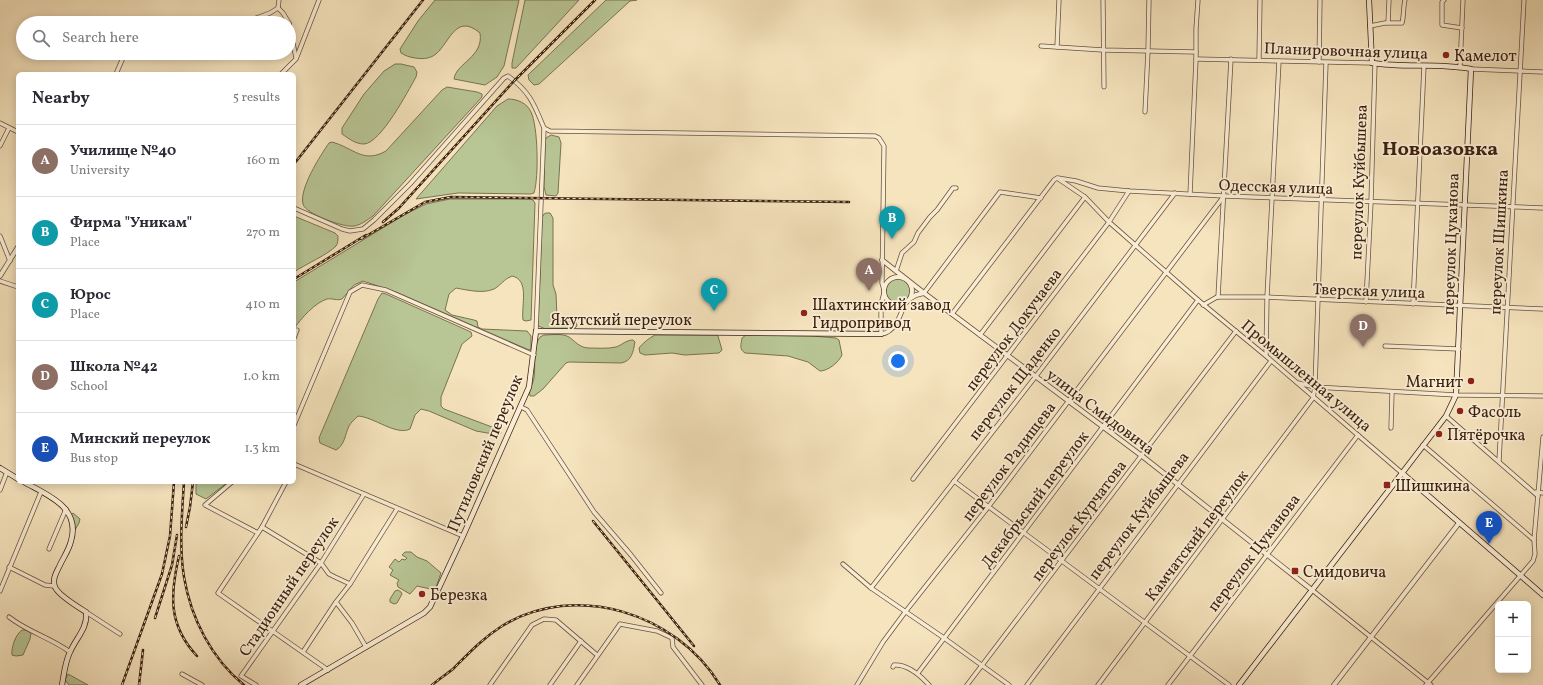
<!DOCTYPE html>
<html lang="en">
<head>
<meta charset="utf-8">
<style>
  body { margin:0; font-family:Vollkorn,serif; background:#f7f7f7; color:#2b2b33 }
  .controls { position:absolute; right:12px; bottom:12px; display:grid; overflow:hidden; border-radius:6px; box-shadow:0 2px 10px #0003 }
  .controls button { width:36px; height:36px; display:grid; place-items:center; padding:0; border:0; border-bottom:1px solid #e1e1e2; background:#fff; color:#2b2b33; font:20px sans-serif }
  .you { position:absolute; left:898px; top:361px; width:14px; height:14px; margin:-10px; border:3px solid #fff; border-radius:50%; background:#1a73e8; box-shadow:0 0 0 6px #1a73e833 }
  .badge { display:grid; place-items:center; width:26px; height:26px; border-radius:50%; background:#8f2418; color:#fff; font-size:13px; font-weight:700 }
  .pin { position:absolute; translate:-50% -33px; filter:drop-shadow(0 1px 2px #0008) }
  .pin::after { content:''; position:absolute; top:21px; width:14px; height:12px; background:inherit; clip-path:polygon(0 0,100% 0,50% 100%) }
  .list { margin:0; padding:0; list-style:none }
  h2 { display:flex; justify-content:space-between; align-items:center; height:52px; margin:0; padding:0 16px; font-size:17px }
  h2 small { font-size:13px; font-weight:400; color:#7c7c81 }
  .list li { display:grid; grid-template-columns:26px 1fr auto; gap:12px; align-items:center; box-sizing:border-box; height:72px; padding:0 16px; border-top:1px solid #e1e1e2 }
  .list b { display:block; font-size:15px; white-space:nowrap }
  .list p { margin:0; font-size:13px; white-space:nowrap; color:#7c7c81 }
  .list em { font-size:13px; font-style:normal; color:#7c7c81 }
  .icon { flex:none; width:22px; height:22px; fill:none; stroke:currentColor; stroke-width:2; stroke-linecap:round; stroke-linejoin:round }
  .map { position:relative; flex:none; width:1543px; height:685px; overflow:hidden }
  .search { position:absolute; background:#fff; box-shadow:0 2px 10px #0003; left:16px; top:16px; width:280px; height:44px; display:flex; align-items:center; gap:10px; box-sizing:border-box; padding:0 14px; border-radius:22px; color:#7c7c81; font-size:15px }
  .panel { position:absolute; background:#fff; box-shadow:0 2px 10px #0003; left:16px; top:72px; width:280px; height:412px; border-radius:6px }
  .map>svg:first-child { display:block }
</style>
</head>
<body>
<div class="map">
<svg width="1543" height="685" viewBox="0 0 1543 685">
  <rect width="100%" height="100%" fill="#f6e4be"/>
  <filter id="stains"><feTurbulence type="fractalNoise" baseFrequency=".005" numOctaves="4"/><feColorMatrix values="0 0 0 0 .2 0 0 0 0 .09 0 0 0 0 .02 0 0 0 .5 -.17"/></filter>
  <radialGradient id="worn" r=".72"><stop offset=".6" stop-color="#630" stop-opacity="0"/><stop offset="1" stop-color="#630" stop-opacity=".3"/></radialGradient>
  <g fill="#b8c595" stroke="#7a7352">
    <path d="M435,0H519L504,66L497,77L485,85L454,79C456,63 484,57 480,33C454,11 449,47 433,56C427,59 422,59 415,58C409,57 406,56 401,53L400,49L418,21Z"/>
    <polygon points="525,0 579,0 516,68 512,68 512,63"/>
    <polygon points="606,0 637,0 630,1 539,84 534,85 529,80 528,75"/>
    <path d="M395,64H401L414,67L417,72L416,77C408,91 381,143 364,144C355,144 348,138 342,134V128L364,94L384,71Z"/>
    <path d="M447,87L477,92L482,94V97L373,216C367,220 361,225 354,226C345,228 305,214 303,204C299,189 320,156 329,143L332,142C354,148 363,164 386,151L442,90Z"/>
    <path d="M508,99C517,99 527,103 531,112C538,126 539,177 534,193L531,194L458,193L416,199L497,106Z"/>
    <polygon points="551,135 559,137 561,143 558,193 556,196 546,195 544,187 545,143 546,138"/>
    <path d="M450,199H530L533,200L535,203L531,320L526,321L523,320C521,305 530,280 512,276C504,279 500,286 494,289C483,294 467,290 456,288L449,294L445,310L452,315L474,320L477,321L478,327L482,329L527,331L531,336V349L529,350L396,292L363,281L354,285L342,299C337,301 332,298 327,299C316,302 300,319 294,329V282L404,215L426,204Z"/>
    <polygon points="546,213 550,213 553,218 553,285 556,294 557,317 560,321 576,321 577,326 574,329 546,329 538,326 542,218 544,214"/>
    <path d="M294,216L335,233L338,236C338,240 338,243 336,246C329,254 304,265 294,272Z"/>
    <circle cx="898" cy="291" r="12"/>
    <path d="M382,293L386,294L471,332L472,336L462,344L441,397V406L444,409L500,430L501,433L499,435L476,431L429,411L421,409L415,415L410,429C396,436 374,417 358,416C355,419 351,422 349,426C345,434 345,445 336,450L320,443L319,438L378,299Z"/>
    <path d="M544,335C552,335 562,333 569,337C576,342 579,347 588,348C597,348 608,349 616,347C622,345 626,340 633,340L635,342C633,352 632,361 621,363L569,362L566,363L543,389L534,396H530C528,390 533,384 534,378C536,365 532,347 540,337Z"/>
    <path d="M655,335H716L718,336L722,350L719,353L685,355L672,353L645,355L640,353L639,348C643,343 649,338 655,335Z"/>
    <path d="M746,335L812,336L836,338L839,340L842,355C839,362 828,371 820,371L808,362L788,356L745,353C739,349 741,345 742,338Z"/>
    <polygon points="196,482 228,482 206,499 196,494"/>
    <polygon points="73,513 80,519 79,523 75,530 71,515"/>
    <polygon points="405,552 411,552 417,557 427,561 441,573 435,590 417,586 410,594 398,587 397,583 399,580 390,575 393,570 389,567 395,559 399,562 402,559 405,560 407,558 402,555"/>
    <polygon points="398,590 401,592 402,594 397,603 394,604 390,602 390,599 395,591"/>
    <path d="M22,630H26L31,633L30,639L23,655L16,656L12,655C11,647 16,634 22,630Z"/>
    <polygon points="68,674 88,685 69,685 65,680"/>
  </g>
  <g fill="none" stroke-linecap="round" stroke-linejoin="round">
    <g stroke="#6b523b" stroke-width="5">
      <g id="minor">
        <polyline points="1103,0 1104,87"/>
        <polyline points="1444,0 1442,2 1442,25 1462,28"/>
        <polyline points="278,8 283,13 289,23"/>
        <polyline points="278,8 279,0"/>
        <polyline points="243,23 270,13 278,8"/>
        <polyline points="289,23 296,58"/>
        <polyline points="1388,23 1389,0"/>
        <path d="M1370,26L1385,23H1402C1404,16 1403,8 1405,0"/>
        <polyline points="1041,46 1103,50 1196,52"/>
        <polyline points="1057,47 1059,0"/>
        <polyline points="1196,59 1372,63"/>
        <polyline points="1259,59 1260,0"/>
        <polyline points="1319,62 1320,0"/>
        <polyline points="1460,67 1463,0"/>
        <polyline points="1471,69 1543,72"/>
        <polyline points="116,74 125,53"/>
        <polyline points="281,74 296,59 319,0"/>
        <polyline points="1145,112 1148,51 1149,0"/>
        <polyline points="0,123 18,132"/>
        <polyline points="0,146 9,128"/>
        <polyline points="1058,178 1076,181 1098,188 1129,191 1224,196 1543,208"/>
        <polyline points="1190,194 1196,59 1196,29 1198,0"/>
        <path d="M294,208L342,229L350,231L363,229L374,220L410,184L504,78L508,76C530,92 534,104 544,128L550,131L875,136L879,138L884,146L882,283L884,290"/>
        <polyline points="0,236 10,261"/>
        <polyline points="896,271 902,253 914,242 918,233 930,217 937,210 953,188 956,188"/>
        <polyline points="0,281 18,287"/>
        <path d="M884,293L881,304V334C895,333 901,314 905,303"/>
        <polyline points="924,293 1000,192 1041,198"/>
        <polyline points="1218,297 1231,59"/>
        <polyline points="1366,302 1371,202 1375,63"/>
        <polyline points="1413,304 1424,66"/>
        <polyline points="1203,305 1217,297 1267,297 1543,309"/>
        <polyline points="952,314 1054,180 1057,178 1085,197 1109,222 1198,300 1266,356 1402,473"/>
        <polyline points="536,331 544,128"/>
        <polyline points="980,335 1085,197"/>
        <polyline points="294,338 297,330"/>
        <polyline points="1385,346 1459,349"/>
        <polyline points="1266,355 1267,297 1279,61"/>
        <polyline points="1298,383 1315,387 1456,395 1543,396"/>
        <polyline points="521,407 527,410 594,512 631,555 661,593"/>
        <polyline points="1446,416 1538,496"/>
        <polyline points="294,425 350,292 362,285 386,290 534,355"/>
        <polyline points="1391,428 1392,392"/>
        <polyline points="1423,445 1534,540"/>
        <polyline points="1499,461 1524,0"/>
        <polyline points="294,464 463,536"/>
        <polyline points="913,479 1109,222 1129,191"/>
        <polyline points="954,481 1229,685"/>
        <polyline points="232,482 205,505 258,533"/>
        <polyline points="286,482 262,527 218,593 328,670"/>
        <polyline points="0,490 7,472"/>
        <polyline points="1536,492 1543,493"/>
        <polyline points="262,527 321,563 329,574 335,577 350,584"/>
        <polyline points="49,549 66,509"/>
        <polyline points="843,564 871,588 944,638 1009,685"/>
        <polyline points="9,567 45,585 54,586"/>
        <polyline points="871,588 1036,376 1175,193"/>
        <polyline points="1312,590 1431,685"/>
        <polyline points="0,591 41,492"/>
        <polyline points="336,602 352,623 366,647"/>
        <polyline points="86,612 120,634"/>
        <path d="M9,617C28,632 51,638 70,652"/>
        <polyline points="303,652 336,602 350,584 397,509"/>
        <path d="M893,667L894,665C908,664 920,675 929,685"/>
        <polyline points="918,673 1198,300"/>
        <polyline points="182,674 202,685"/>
        <polyline points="256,685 241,676 321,563 364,494"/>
        <polyline points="490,685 532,625 544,619 556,620 597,655"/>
        <polyline points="550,685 581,641"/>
        <polyline points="577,685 620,624 657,631 672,638 673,647 702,685"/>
        <polyline points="857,685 883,642 906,611 989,506 1224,196"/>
        <polyline points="967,685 1236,331"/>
        <polyline points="1027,685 1271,361"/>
        <polyline points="1098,685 1313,398 1315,387 1326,63"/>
        <polyline points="1168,685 1358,435"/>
        <polyline points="1426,685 1533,561 1535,554 1534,540 1543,437"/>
      </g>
    </g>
    <g stroke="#6b523b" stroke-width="5.5">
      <g id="tertiary">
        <polyline points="882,260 924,293 1142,456 1312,590"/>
        <polyline points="0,276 18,247"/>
        <circle cx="898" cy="291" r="14"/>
        <polyline points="911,298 916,295 924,293"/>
        <polyline points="1334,685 1459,523"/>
      </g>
    </g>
    <g stroke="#3d210f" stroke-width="6">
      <g id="secondary">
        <polyline points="0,468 18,479"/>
        <polyline points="1402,473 1543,595"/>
        <path d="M24,482C47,495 81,507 71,541C69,550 63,558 59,567C56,573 52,580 55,587C58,595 78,607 86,612C88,628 76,638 70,652C65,662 64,674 62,685"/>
        <polyline points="301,685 424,613 430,607 463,536 529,387 536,331 881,334"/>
        <path d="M1239,685L1446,416L1456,395L1471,69C1438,63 1404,68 1372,63L1369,0"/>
      </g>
    </g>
    <use href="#minor" stroke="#f9edd5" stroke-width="3.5"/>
    <use href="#tertiary" stroke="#f9edd5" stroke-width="4"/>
    <use href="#secondary" stroke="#f9edd5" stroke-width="4.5"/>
    <g stroke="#3d210f" stroke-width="2.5">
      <g id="rail">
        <polyline points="294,164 423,0"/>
        <polyline points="383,222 399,208 514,81 595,0"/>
        <polyline points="361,239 425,202 451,197 849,202"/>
        <polyline points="294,279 366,235"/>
        <path d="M184,482C182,513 179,546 184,577C191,619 212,659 244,685"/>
        <polyline points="593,521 694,646"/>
        <polyline points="186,527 190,507 193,482"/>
        <path d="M179,556C170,595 168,625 197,656"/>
        <polyline points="155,618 172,565 177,535"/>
        <polyline points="122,685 162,574 170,536 174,482"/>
        <polyline points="139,685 143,650"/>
        <path d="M432,685C439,679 447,674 454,668C469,653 483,638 502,626C576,581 676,613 720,685"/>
      </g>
    </g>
    <use href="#rail" stroke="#f9edd5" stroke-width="1" stroke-dasharray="3" stroke-linecap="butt"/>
  </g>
  <g fill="#8f2418" stroke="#f9edd5" stroke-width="1.5">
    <circle cx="1446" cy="55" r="4"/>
    <circle cx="804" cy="313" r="4"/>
    <circle cx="1471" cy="381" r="4"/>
    <circle cx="1460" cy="411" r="4"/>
    <circle cx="1439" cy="434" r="4"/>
    <rect x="1383" y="481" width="8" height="8" rx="2"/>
    <rect x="1291" y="567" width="8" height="8" rx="2"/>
    <circle cx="422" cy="594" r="4"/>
  </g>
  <g text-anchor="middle" stroke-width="3.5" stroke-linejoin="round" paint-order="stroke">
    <g font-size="16" fill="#3d210f" stroke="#f9edd5">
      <text transform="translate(1346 50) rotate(2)" y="6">Планировочная улица</text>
      <text transform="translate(1358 182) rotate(-88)" y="6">переулок Куйбышева</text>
      <text transform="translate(1276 186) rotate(2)" y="6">Одесская улица</text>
      <text transform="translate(1498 242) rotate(-87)" y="6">переулок Шишкина</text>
      <text transform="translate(1450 244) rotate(-88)" y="6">переулок Цуканова</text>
      <text transform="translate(1369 290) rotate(2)" y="6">Тверская улица</text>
      <text x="621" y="325">Якутский переулок</text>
      <text transform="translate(1013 329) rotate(-53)" y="6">переулок Докучаева</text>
      <text transform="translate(1307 375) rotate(40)" y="6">Промышленная улица</text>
      <text transform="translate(1014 383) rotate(-52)" y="6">переулок Щаденко</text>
      <text transform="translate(1101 411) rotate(37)" y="6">улица Смидовича</text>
      <text transform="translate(484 453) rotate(-67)" y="6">Путиловский переулок</text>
      <text transform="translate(1008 461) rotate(-53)" y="6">переулок Радищева</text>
      <text transform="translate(1034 499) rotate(-53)" y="6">Декабрьский переулок</text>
      <text transform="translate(1138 515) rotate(-53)" y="6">переулок Куйбышева</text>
      <text transform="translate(1078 520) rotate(-53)" y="6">переулок Курчатова</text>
      <text transform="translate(1196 535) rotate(-53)" y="6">Камчатский переулок</text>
      <text transform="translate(1253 552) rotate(-53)" y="6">переулок Цуканова</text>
      <text transform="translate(288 586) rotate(-56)" y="6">Стадионный переулок</text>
    </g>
    <g font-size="16" fill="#3d210f" stroke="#f9edd5" text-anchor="start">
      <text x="1454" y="61">Камелот</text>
      <text x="812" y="310">Шахтинский завод<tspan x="812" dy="18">Гидропривод</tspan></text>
      <text x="1463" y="387" text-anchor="end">Магнит</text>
      <text x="1468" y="417">Фасоль</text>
      <text x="1447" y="440">Пятёрочка</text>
      <text x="1395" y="491">Шишкина</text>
      <text x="1303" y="577">Смидовича</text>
      <text x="430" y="600">Березка</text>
    </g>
    <g font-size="20" font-weight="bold" fill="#3d210f" stroke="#f9edd5">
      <text x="1440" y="155">Новоазовка</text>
    </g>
  </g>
  <rect width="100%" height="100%" filter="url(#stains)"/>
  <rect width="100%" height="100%" fill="url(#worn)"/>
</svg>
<div class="controls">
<button>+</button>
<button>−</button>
</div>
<div class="you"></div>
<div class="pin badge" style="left:869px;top:291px;background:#8d6e63">A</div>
<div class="pin badge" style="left:892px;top:239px;background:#0f9aa8">B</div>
<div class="pin badge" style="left:714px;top:311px;background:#0f9aa8">C</div>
<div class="pin badge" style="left:1363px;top:347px;background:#8d6e63">D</div>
<div class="pin badge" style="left:1489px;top:544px;background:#1a4fb4">E</div>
<div class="search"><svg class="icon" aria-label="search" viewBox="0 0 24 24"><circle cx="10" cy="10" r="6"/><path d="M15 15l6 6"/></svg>Search here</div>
<section class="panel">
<h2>Nearby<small>5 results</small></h2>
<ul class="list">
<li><span class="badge" style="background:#8d6e63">A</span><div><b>Училище №40</b><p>University</p></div><em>160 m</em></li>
<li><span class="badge" style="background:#0f9aa8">B</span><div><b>Фирма &quot;Уникам&quot;</b><p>Place</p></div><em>270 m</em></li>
<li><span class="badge" style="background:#0f9aa8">C</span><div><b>Юрос</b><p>Place</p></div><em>410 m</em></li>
<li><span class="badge" style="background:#8d6e63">D</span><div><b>Школа №42</b><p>School</p></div><em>1.0 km</em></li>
<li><span class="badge" style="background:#1a4fb4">E</span><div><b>Минский переулок</b><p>Bus stop</p></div><em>1.3 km</em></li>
</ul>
</section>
</div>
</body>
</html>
